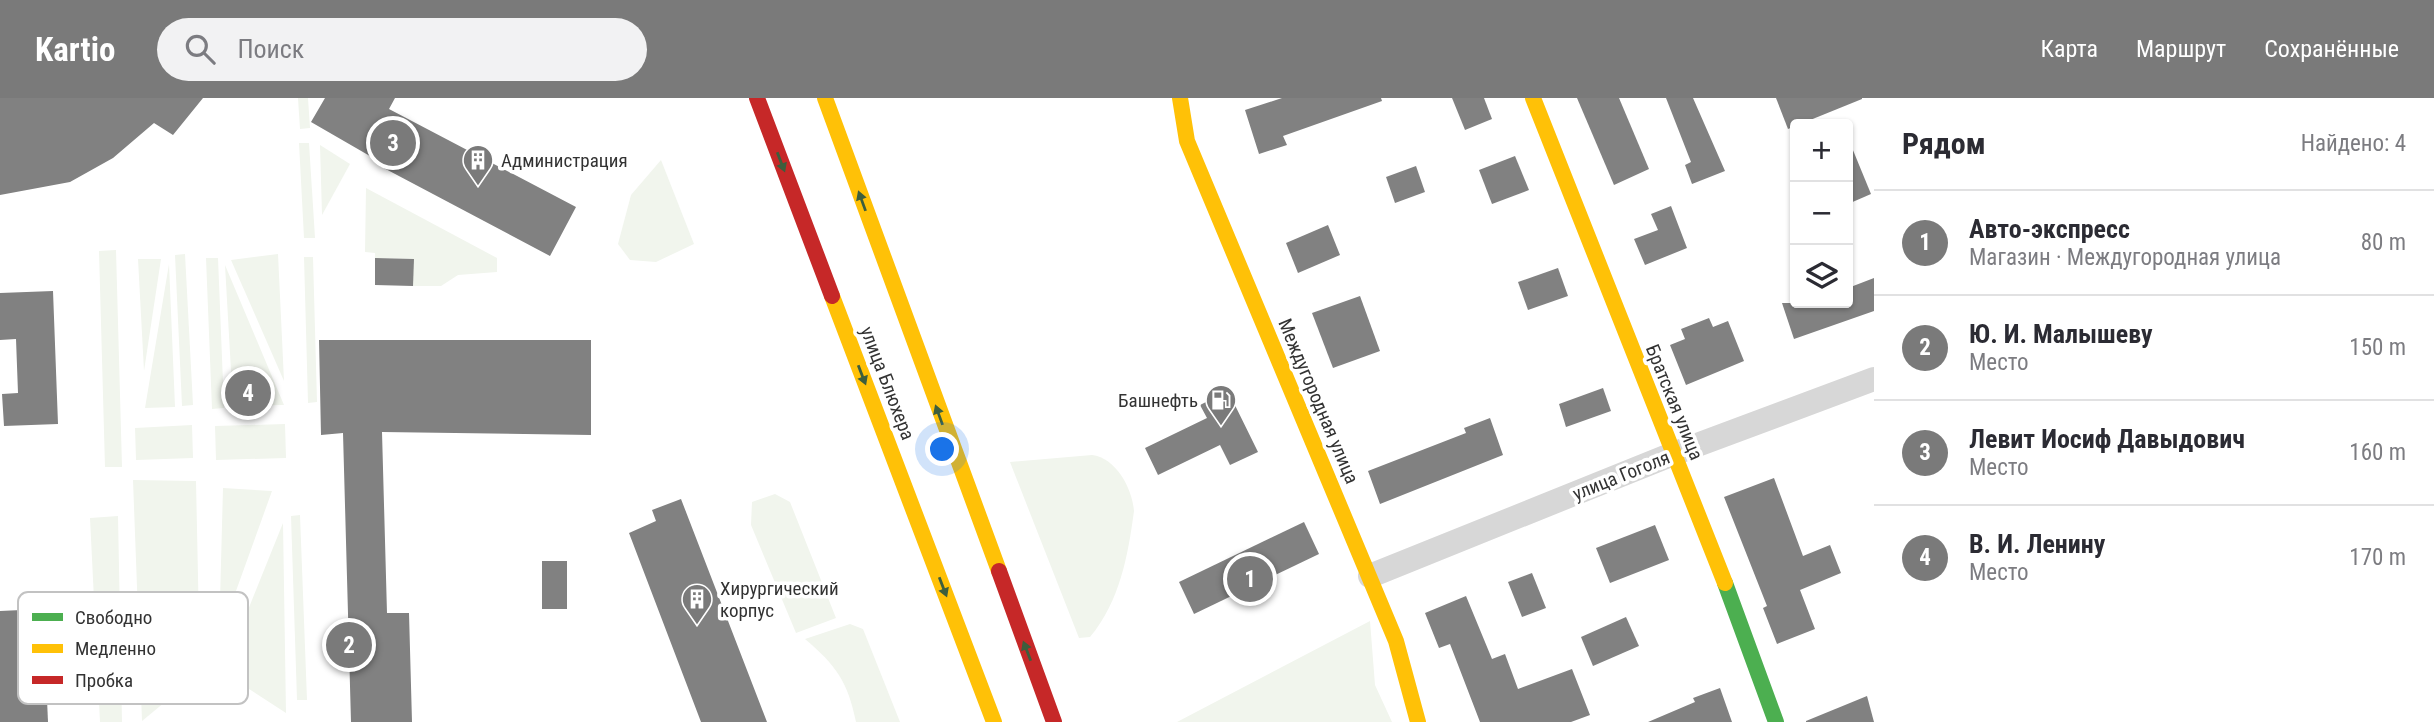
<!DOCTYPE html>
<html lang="ru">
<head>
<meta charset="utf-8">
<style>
  body { margin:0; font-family:"Roboto Condensed",sans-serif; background:#f2f2f3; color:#2b2b33 }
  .controls { position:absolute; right:21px; top:21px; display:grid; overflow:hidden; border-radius:7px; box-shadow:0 2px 5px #0004 }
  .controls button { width:63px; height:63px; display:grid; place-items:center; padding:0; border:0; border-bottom:2px solid #e1e1e2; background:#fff; color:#2b2b33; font:35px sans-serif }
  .you { position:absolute; left:943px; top:352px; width:24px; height:24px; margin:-18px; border:5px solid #fff; border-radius:50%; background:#1a73e8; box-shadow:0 0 0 10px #1a73e833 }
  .badge { display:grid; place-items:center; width:46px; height:46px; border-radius:50%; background:#7a7a7a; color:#fff; font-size:23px; font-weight:700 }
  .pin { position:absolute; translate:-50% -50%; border:4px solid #fff; box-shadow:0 2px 7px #0006 }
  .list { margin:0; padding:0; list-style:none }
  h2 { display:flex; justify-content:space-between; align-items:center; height:91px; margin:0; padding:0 28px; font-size:30px }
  h2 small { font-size:23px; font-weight:400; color:#7c7c81 }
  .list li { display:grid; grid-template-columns:46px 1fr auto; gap:21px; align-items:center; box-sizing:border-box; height:105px; padding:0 28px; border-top:2px solid #e1e1e2 }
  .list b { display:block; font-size:26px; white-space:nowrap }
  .list p { margin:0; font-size:23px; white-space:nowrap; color:#7c7c81 }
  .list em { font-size:23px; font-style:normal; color:#7c7c81 }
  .icon { flex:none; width:38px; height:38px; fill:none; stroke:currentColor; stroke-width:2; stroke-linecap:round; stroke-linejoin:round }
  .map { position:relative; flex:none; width:1874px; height:624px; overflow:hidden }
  header { display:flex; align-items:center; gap:42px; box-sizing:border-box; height:98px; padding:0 35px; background:#7a7a7a; color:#fff }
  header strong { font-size:33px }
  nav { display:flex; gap:38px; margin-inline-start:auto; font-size:24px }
  .search { width:490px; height:63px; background:#f2f2f3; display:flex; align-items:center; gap:18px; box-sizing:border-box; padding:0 24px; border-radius:38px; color:#7c7c81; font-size:26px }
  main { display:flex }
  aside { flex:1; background:#fff }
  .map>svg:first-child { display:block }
</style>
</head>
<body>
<header>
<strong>Kartio</strong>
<div class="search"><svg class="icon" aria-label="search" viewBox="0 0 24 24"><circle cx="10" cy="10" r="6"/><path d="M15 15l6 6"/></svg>Поиск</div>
<nav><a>Карта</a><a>Маршрут</a><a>Сохранённые</a></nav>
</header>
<main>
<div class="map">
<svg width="1874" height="624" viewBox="0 0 1874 624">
  <rect width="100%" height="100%" fill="#fff"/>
  <g fill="#f1f5ed">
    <polygon points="298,0 308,0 310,30 300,31"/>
    <polygon points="299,45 309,45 315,140 304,140"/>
    <polygon points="320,47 350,66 322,117"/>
    <polygon points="661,62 694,146 656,164 630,162 618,146 631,97"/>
    <polygon points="366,90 497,160 497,174 458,177 441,188 413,188 413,161 375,160 375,155 365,154"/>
    <polygon points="116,152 122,369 105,369 99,153"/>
    <polygon points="185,156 193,307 182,308 175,157"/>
    <polygon points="278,156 284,283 231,162"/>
    <polygon points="304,159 313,159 317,304 308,305"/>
    <polygon points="206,160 218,160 224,310 212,311"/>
    <polygon points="138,161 161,161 144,273"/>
    <polygon points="169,166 175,309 145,310"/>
    <polygon points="225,167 284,307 233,308"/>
    <polygon points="285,326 286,360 216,362 215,328"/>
    <polygon points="192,327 193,360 136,362 135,330"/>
    <path d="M1092,357C1116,360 1132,390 1134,413C1128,457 1120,503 1090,539L1079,540L1010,364Z"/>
    <polygon points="133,382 196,383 200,575 142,623"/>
    <polygon points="223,390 272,393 219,540"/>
    <polygon points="775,396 790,404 836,520 796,535 751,427 752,404"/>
    <polygon points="300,417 307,602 297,602 291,418"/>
    <polygon points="118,418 122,624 100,624 90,420"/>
    <polygon points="283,425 286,615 223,574"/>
    <polygon points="1370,523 1375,587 1392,624 1177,624"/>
    <path d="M850,526L863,531L900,624H856C848,584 836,567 805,541Z"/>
  </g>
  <g fill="#818181">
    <polygon points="0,0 203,0 173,37 154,25 113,60 70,84 0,97"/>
    <polygon points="325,0 395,0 389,11 576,109 550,158 380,68 382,65 311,24"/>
    <polygon points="1282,0 1381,0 1382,3 1283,38 1287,47 1259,56 1245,12"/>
    <polygon points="1452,0 1484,0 1492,21 1465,32"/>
    <polygon points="1577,0 1619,0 1649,71 1614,87"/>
    <polygon points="1666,0 1693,0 1725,73 1692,86 1685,67 1691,64"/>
    <polygon points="1776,0 1862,0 1862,1 1788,31"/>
    <polygon points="1848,40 1871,96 1848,106"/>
    <polygon points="1515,58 1529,92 1492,106 1479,72"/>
    <polygon points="1416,68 1425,94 1395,105 1386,79"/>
    <polygon points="1671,108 1687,150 1645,167 1634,141 1658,132 1651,116"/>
    <polygon points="1328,127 1340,157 1298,175 1286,145"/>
    <polygon points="375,160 414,161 413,188 375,187"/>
    <polygon points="1558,170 1568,198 1528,212 1518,184"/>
    <polygon points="1874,180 1874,213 1794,241 1782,205 1848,205 1848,190"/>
    <polygon points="53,193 58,326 4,328 2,296 18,295 16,241 0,242 0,195"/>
    <polygon points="1360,198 1380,253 1333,270 1312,215"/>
    <polygon points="1709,220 1713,229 1728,223 1744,263 1686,287 1670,247 1685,241 1681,231"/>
    <polygon points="319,242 591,242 591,337 382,334 387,515 409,515 412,624 351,624 343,335 321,337"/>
    <polygon points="1603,290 1611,313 1566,329 1559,306"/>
    <polygon points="1228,293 1258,354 1230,367 1220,347 1158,377 1145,350 1207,320 1200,307"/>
    <polygon points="1490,320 1503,357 1380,406 1368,373 1466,335 1464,330"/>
    <polygon points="1774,380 1803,458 1830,447 1841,475 1800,492 1815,531 1777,546 1763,510 1767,508 1724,399"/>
    <polygon points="681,401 767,624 701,624 629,435 656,423 652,412"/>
    <polygon points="1304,424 1319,456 1194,516 1179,484"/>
    <polygon points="1655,427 1669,462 1610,485 1596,450"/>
    <rect x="542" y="463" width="25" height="48"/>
    <polygon points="1532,475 1546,510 1522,519 1508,484"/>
    <polygon points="1466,498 1492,561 1505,556 1518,591 1572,571 1590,617 1571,624 1480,624 1450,546 1439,550 1425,515"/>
    <polygon points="43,511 48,624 0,624 0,513"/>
    <polygon points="1626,519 1639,548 1593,568 1581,539"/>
    <polygon points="1720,590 1732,624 1648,624 1695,604 1693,600"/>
    <polygon points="1867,598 1874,624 1806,624 1806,623"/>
  </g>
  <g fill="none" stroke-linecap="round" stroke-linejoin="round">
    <polyline stroke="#d7d7d7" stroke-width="24" points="1370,478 1673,356 1874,281"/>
    <polyline stroke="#4caf50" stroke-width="16" points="1725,485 1776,624"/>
    <g stroke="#ffc107" stroke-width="16">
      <polyline points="825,0 999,473"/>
      <polyline points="1180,0 1187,43 1396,543 1418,624"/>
      <polyline points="1533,0 1725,485"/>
      <polyline points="832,198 994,624"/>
    </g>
    <g stroke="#c62828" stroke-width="16">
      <polyline points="757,0 832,198"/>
      <polyline points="999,473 1054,624"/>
    </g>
  </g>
  <defs><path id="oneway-solid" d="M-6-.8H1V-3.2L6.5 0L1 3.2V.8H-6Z" transform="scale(1.75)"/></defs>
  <g fill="#3c5e3d">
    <use href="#oneway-solid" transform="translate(781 64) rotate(69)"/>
    <use href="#oneway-solid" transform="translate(862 103) rotate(-110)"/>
    <use href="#oneway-solid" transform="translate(862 277) rotate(69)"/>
    <use href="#oneway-solid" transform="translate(939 317) rotate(-110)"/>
    <use href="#oneway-solid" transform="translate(943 489) rotate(69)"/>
    <use href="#oneway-solid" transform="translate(1027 553) rotate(-111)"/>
  </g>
  <defs>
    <g id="building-pin" transform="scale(1.575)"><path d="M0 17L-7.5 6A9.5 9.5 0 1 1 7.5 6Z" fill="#7a7a7a" stroke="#fff"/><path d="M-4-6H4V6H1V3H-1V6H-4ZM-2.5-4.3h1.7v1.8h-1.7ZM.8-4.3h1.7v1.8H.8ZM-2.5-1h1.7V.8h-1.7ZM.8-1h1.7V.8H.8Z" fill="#fff"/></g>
    <g id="fuel-pin" transform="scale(1.575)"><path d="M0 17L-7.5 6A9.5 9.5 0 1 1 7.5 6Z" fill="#7a7a7a" stroke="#fff"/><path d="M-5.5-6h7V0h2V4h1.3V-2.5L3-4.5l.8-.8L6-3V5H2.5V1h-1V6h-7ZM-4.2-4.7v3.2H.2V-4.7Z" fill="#fff"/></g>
  </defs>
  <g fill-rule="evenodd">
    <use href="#building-pin" x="478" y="62"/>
    <use href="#fuel-pin" x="1221" y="302"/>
    <use href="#building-pin" x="697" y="501"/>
  </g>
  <g text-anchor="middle" stroke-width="7" stroke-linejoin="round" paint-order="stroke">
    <g font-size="19" fill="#333" stroke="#fff" text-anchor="start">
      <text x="501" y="69">Администрация</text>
      <text x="1198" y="309" text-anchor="end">Башнефть</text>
      <text x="720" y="497">Хирургический<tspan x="720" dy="22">корпус</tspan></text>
    </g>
    <g font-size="19" fill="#333" stroke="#fff">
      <text transform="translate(888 285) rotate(69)" y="7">улица Блюхера</text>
      <text transform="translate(1319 303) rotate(67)" y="7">Междугородная улица</text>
      <text transform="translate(1675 304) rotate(68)" y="7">Братская улица</text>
      <text transform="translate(1621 377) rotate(-22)" y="7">улица Гоголя</text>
    </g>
  </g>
  <rect x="18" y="494" width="230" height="112" rx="10" fill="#fff" stroke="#c2c2c2" stroke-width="2"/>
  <rect x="32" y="515" width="31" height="8" fill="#4caf50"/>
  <rect x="32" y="546" width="31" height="9" fill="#ffc107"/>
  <rect x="32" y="578" width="31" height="8" fill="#c62828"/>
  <g font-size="19" fill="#333">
    <text x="75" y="526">Свободно</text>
    <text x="75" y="557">Медленно</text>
    <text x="75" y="589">Пробка</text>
  </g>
</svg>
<div class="controls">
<button>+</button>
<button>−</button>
<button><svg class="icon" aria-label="layers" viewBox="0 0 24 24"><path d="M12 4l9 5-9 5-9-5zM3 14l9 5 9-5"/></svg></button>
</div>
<div class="you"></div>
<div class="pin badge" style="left:1250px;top:481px">1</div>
<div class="pin badge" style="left:349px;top:547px">2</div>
<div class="pin badge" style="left:393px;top:45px">3</div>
<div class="pin badge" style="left:248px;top:295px">4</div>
</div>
<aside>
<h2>Рядом<small>Найдено: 4</small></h2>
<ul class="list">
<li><span class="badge">1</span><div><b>Авто-экспресс</b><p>Магазин · Междугородная улица</p></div><em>80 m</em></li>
<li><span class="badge">2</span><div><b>Ю. И. Малышеву</b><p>Место</p></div><em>150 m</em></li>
<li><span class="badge">3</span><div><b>Левит Иосиф Давыдович</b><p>Место</p></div><em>160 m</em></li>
<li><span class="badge">4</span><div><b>В. И. Ленину</b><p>Место</p></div><em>170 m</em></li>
</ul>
</aside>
</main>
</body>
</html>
